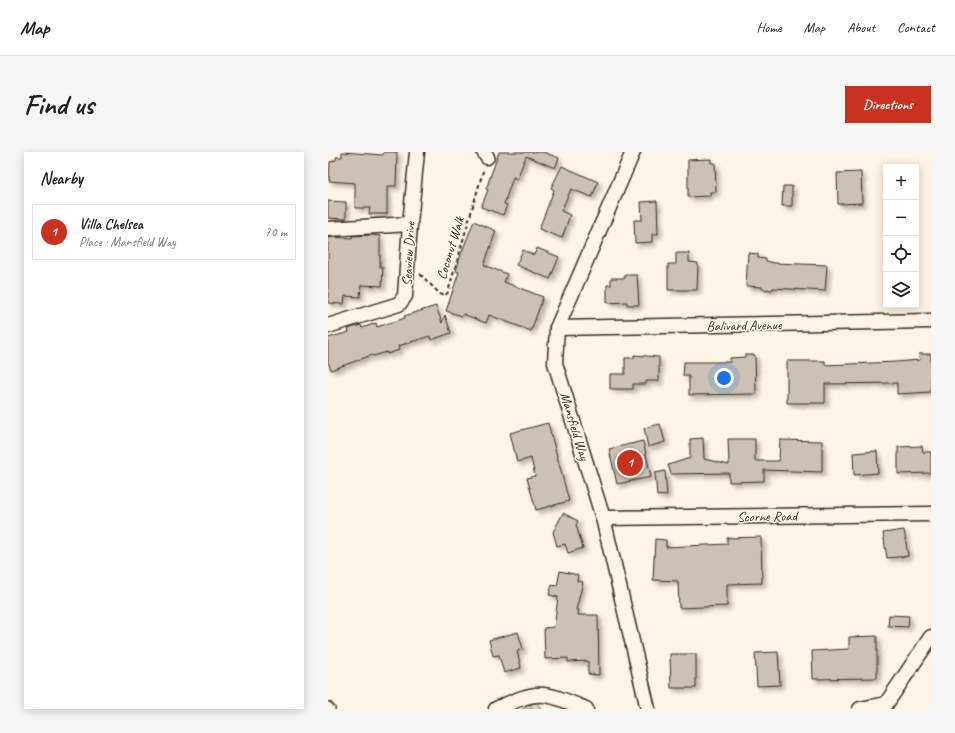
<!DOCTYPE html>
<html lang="en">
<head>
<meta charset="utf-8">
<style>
  body { margin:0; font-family:Caveat,sans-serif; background:#f6f6f6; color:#222 }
  .controls { position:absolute; right:12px; top:12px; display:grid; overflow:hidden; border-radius:0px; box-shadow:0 2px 10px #0003 }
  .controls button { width:36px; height:36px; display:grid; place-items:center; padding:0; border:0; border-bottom:1px solid #e0e0e0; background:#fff; color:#222; font:20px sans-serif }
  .you { position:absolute; left:396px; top:226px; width:14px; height:14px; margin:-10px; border:3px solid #fff; border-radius:50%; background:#1a73e8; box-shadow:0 0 0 6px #1a73e833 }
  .badge { display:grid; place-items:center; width:26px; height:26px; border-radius:50%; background:#c8321e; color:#fff; font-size:13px; font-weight:700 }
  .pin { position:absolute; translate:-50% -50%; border:2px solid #fff; box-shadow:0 1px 4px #0006 }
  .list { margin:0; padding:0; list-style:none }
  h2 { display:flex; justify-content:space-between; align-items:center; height:52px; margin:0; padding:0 16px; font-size:17px }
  h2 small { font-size:13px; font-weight:400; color:#767676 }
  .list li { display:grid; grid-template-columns:26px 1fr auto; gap:12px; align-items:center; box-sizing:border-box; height:56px; margin:0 8px 8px; padding:0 8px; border:1px solid #e0e0e0; border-radius:0px }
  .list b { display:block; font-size:15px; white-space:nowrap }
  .list p { margin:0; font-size:13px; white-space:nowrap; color:#767676 }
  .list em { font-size:13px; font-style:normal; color:#767676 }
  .icon { flex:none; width:22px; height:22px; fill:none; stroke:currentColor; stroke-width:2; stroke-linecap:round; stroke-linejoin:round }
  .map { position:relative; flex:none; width:603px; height:557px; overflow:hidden; border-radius:0px }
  header { display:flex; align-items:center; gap:24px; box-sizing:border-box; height:56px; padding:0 20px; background:#fff; border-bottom:1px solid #e0e0e0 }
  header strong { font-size:19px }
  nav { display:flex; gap:22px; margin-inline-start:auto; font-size:14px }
  .intro { display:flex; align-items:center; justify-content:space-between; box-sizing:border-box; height:96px; padding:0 24px }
  h1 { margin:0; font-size:28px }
  .button { padding:10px 18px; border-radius:0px; background:#c8321e; color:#fff; font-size:14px; font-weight:700 }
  main { display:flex; gap:24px; padding:0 24px }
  aside { flex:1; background:#fff; border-radius:0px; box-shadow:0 2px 10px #0003 }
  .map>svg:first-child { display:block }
</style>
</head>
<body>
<header>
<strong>Map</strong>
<nav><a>Home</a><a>Map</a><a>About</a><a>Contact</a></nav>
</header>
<div class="intro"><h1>Find us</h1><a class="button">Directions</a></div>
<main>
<aside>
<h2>Nearby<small></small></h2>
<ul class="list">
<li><span class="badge">1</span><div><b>Villa Chelsea</b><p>Place · Mansfield Way</p></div><em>70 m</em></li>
</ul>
</aside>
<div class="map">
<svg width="603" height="557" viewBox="0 0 603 557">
  <defs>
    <pattern id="cemetery-stones" width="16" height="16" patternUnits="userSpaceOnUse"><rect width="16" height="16" fill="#e0d8c8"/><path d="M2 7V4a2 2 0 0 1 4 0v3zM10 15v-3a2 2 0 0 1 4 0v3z" fill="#c1baab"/></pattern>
    <filter id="shadow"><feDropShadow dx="3.5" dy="3.5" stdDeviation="2" flood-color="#0004"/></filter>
  </defs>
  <rect width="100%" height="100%" fill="#fcf5e5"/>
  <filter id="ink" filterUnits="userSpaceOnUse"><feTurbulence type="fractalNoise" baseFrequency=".025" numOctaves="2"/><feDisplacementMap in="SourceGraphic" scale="8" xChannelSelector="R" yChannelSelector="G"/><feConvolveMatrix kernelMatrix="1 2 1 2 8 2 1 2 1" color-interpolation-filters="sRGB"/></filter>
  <g filter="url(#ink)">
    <polygon fill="url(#cemetery-stones)" stroke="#8e8173" points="209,550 213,557 194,557"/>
    <g fill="#ccc2b3" stroke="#3b2a1e" filter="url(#shadow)">
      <polygon points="14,0 55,3 56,0 69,0 68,34 59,34 59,62 41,62 42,56 27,56 27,31 1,29 2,10 8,8 8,5 14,5"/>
      <polygon points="171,0 215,0 231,6 227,16 198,4 189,27 185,25 176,52 179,53 175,63 153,55 160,38 158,37"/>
      <polygon points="383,7 383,11 387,11 388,40 382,40 382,44 360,45 360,8"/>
      <polygon points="234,14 270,30 264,45 243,37 233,59 242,63 234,86 211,77 226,38 223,36"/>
      <polygon points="533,20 534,51 510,52 509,21"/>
      <polygon points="455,34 464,34 464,54 454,54"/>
      <polygon points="0,49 18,50 18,67 0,66"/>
      <polygon points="329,49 330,82 324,82 324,90 307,91 306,68 314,68 313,50"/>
      <polygon points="146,69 168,79 156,113 179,122 176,130 215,145 203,179 161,163 158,171 135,162 134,164 118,159 131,120 128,119 133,102"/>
      <polygon points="44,83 52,84 52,115 55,115 54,134 33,133 32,145 17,144 16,152 0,151 0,85 24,86 24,84"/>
      <polygon points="209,96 231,105 222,127 188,113 195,98 206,103"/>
      <polygon points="348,101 361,101 361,110 370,111 369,138 340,138 340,112 348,112"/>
      <polygon points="420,101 430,102 430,106 438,107 438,109 446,111 499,113 497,139 445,136 444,138 434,137 434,135 418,134"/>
      <polygon points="297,123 309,123 311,153 299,153 299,150 279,151 279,133 283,133 283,126 297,126"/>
      <polygon points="108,154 114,171 117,163 123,181 103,188 102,184 70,194 71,198 59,202 59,200 45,204 44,203 3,218 0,210 0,186 21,180 20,177 33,173 34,176 48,171 49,175 77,166 76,164"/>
      <polygon points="591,202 603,202 603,240 569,242 569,231 497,232 497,251 459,251 459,209 497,209 497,213 568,210 592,208"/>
      <polygon points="306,203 331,205 331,229 318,229 318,232 305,232 305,237 282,237 282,222 297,222 297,206 306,206"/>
      <polygon points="417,203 427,203 428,242 361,243 361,224 355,224 356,210 402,210 402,206 417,205"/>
      <polygon points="220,271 241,349 208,358 199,326 207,324 203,306 189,310 182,281"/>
      <polygon points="332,272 337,290 320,295 316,276"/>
      <polygon points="375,286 376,307 401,313 400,287 427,287 427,309 451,309 452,288 494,289 494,320 436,318 436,329 401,330 401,321 343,322 340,313 362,306 362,287"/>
      <polygon points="315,289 323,325 289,332 281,297"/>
      <polygon points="594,294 595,300 603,300 603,321 570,322 570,295"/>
      <polygon points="549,299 550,321 526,323 525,301"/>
      <polygon points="337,319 339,343 329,344 327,321"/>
      <polygon points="235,361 250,369 248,373 255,396 240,401 237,392 229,394 225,380"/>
      <polygon points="576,378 580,404 559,406 555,381"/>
      <polygon points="433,385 434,431 399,432 399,454 351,456 350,429 325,428 327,387 338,388 338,395 399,392 399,386"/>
      <polygon points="232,419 250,423 249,429 255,430 248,458 251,458 250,463 270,463 271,523 260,522 260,509 240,510 240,506 217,507 216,476 226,475 230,445 221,443 224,433 229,434"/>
      <polygon points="561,463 581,464 580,475 560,474"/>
      <polygon points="190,480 195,497 189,499 193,516 176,521 171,503 165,504 161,488"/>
      <polygon points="549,484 549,526 485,527 484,499 521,497 521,485"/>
      <polygon points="450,500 452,533 429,534 427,501"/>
      <polygon points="342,502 368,502 368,536 343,536"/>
    </g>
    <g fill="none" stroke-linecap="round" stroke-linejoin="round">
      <g stroke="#3b2a1e" stroke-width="10">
        <polyline id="lane" points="0,554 3,557"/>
      </g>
      <g stroke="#3b2a1e" stroke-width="17">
        <g id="street">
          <polyline points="156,0 159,5"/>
          <polyline points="305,0 229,176 227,211 275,366 320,557"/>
          <polyline points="0,77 82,72"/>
          <polyline points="0,174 71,152 77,144 82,72 89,0"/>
          <polyline points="229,176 603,169"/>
          <polyline points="275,366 603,362"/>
          <path d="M168,557C212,537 214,539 258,557"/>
          <polyline points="532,557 558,552 603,485"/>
        </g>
      </g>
      <polyline stroke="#3b2a1e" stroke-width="2" stroke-dasharray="4 3" stroke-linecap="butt" points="92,122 112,142 117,144 120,140 156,16"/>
      <use href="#lane" stroke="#fcf5e5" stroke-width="7"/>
      <use href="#street" stroke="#fcf5e5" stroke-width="14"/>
    </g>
  </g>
  <g text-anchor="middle" stroke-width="3" stroke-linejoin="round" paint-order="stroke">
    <g font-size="14" fill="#3b2a1e" stroke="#fcf5e5">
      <text transform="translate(122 96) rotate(-73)" y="5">Coconut Walk</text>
      <text transform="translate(80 102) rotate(-87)" y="5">Seaview Drive</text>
      <text transform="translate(416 173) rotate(-1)" y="5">Balivard Avenue</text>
      <text transform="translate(247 274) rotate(73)" y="5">Mansfield Way</text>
      <text transform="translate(439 364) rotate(-1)" y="5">Scorne Road</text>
    </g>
  </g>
</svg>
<div class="controls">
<button>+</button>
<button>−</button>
<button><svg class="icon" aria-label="locate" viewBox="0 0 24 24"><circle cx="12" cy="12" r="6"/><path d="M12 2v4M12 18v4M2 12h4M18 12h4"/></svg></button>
<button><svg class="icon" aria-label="layers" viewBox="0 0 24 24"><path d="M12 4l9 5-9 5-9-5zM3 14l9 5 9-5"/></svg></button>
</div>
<div class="you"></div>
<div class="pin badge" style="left:302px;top:311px">1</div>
</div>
</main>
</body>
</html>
